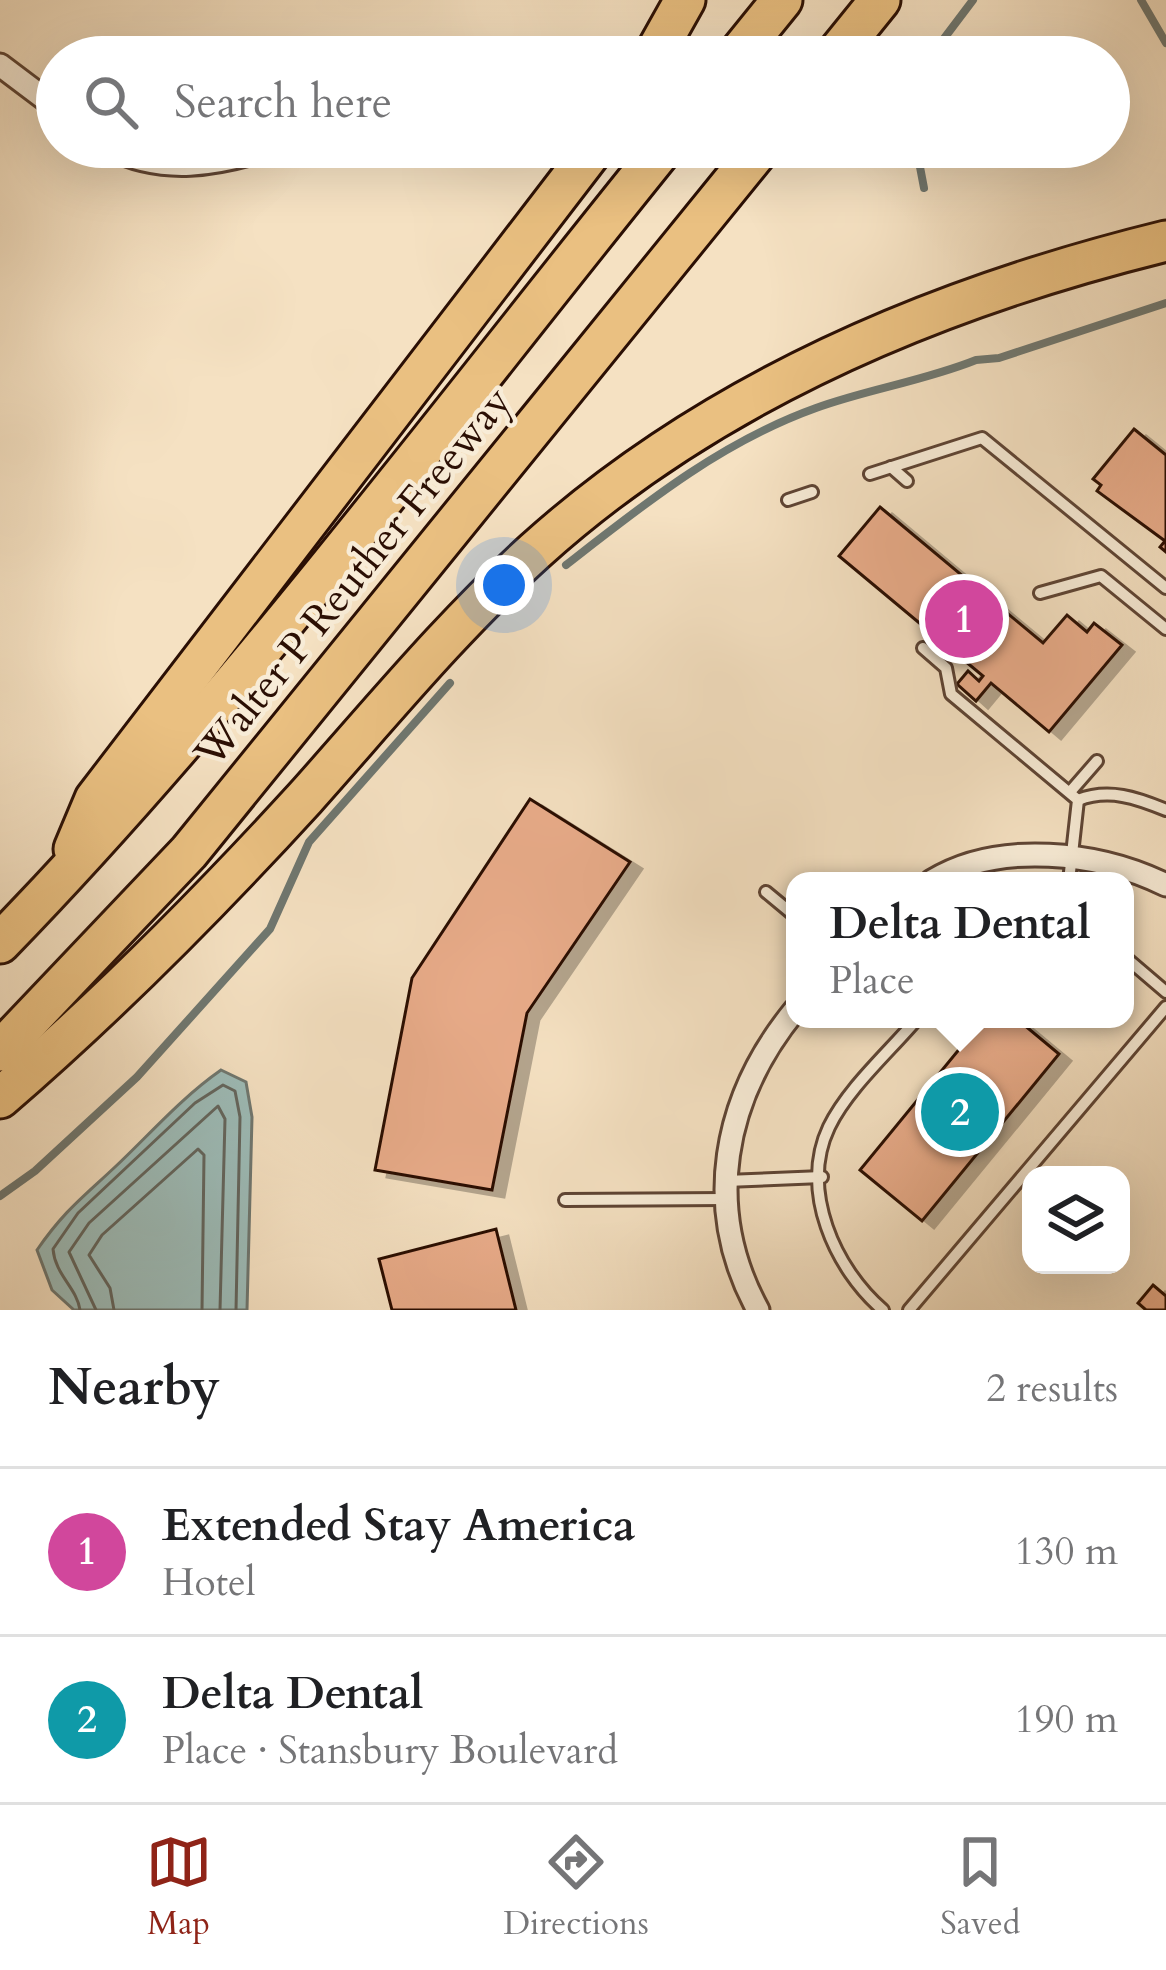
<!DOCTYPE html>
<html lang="en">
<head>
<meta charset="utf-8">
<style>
  body { margin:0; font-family:Cardo,serif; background:#f6f6f6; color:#202124 }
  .controls { position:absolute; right:36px; bottom:36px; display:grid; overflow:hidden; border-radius:24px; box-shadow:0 12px 48px #0002 }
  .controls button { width:108px; height:108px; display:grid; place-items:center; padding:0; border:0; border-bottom:3px solid #e0e0e0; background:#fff; color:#202124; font:60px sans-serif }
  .you { position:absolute; left:504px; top:585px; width:42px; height:42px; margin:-30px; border:9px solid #fff; border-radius:50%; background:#1a73e8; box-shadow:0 0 0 18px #1a73e833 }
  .badge { display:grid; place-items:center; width:78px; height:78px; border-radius:50%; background:#8f2418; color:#fff; font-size:39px; font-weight:700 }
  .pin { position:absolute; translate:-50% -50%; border:6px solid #fff; box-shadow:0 3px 12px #0006 }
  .popup { position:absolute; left:786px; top:872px; width:348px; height:156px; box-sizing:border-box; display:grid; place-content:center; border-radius:24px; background:#fff; filter:drop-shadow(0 3px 9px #0005); font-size:39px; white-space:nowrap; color:#757577 }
  .popup b { font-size:45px; color:#202124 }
  .popup::after { content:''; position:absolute; left:50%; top:100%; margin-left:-24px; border:24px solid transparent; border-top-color:#fff }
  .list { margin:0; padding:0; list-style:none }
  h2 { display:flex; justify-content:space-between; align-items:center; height:156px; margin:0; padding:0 48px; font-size:51px }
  h2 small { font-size:39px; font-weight:400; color:#757577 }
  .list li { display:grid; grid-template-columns:78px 1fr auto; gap:36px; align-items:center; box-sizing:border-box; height:168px; padding:0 48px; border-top:3px solid #e0e0e0 }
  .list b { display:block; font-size:45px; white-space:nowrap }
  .list p { margin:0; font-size:39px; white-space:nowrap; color:#757577 }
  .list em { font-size:39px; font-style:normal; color:#757577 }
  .icon { flex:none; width:66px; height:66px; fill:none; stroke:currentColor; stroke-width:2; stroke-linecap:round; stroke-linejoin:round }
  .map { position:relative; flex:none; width:1166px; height:1310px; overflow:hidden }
  .search { position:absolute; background:#fff; box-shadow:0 12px 48px #0002; left:36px; right:36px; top:36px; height:132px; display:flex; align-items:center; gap:30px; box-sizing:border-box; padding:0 42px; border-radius:66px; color:#757577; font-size:45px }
  .sheet { height:492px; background:#fff }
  nav { display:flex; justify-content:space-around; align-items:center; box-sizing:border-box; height:168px; border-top:3px solid #e0e0e0; background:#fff; font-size:33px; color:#757577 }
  nav a { display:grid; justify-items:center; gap:6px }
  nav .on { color:#8f2418 }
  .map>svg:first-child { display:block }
</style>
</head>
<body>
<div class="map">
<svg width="1166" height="1310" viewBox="0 0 1166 1310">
  <defs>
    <filter id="shadow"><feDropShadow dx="12" dy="7" stdDeviation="0" flood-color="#0004"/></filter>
  </defs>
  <rect width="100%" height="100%" fill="#f5e1c2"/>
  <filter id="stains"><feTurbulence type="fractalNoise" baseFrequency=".00167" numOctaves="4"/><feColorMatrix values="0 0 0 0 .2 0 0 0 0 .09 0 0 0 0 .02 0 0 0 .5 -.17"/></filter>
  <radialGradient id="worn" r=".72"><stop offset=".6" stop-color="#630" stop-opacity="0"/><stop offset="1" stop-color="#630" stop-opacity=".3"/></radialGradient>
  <path fill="#9dbcb8" stroke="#6f7770" stroke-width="3" d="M221,1070L246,1082L252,1117L247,1310H74L52,1290L37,1250C64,1211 82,1198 115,1167C151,1133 181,1098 221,1070Z"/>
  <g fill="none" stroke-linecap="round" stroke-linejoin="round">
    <g stroke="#64665e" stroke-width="3">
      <path d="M80,1310C77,1288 55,1275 53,1249L78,1213L195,1103L223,1085L235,1091L240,1117L236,1310"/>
      <polyline points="96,1310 69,1252 89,1223 218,1106 225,1119 220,1310"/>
      <polyline points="114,1310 110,1288 89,1255 102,1235 198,1149 204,1155 202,1310"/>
    </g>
    <g stroke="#6f7770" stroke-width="8">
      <polyline points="1141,0 1166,43"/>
      <polyline points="930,57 973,0"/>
      <polyline points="906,147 920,167 924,188"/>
      <path d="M566,565C644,504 721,442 816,408C868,389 924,381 976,360L999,358L1166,303"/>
      <polyline points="0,1196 35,1171 137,1077 270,929 309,842 450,683"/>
    </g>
  </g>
  <g fill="#e9ac8a" stroke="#2b0f04" stroke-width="3" filter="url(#shadow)">
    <polygon points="1134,429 1166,455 1166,552 1160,547 1165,541 1097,491 1101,485 1093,479"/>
    <polygon points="880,507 1043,643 1067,615 1087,632 1094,623 1122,645 1049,732 991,683 976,701 957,684 968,671 979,681 983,676 839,556"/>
    <polygon points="530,799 630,862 527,1013 492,1190 375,1170 412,978"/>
    <polygon points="984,1019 1017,1019 1059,1054 922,1221 860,1170"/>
    <polygon points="496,1229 516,1310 392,1310 379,1259"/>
    <polygon points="1153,1285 1166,1296 1166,1310 1146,1310 1138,1303"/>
  </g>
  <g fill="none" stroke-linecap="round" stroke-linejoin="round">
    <g stroke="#5e4434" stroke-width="16">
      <g id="service">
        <polyline points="891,467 907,481"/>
        <polyline points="870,474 982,438 1166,588"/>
        <polyline points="788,500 812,492"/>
        <polyline points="1040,593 1101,576 1166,629"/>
        <polyline points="923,648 946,668 951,694 1078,800 1069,881"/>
        <polyline points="1070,792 1097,761"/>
        <path d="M1078,800C1109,788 1137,798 1166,810"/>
        <polyline points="766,892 795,916"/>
        <polyline points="1125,957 1166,992"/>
        <polyline points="726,1181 822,1177"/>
        <polyline points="565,1200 726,1199"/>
        <path d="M883,1310C835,1269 799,1190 829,1127C848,1088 889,1052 917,1019"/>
        <polyline points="909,1310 1166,1007"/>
      </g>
    </g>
    <g stroke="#5e4434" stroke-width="27">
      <g id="minor">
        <polyline points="0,65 57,108"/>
        <path d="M108,147C163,175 217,165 273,147"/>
        <path d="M932,881C999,840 1099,852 1166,885"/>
        <path d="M758,1310C702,1208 723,1098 795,1010"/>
      </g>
    </g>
    <g stroke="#2b0f04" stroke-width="45">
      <g id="motorway">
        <polyline points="653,57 685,0"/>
        <polyline points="736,57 782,0"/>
        <polyline points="834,57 880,0"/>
        <polyline points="74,849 95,799 595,147"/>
        <path d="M0,943C240,696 447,415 664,147"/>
        <polyline points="0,1051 189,852 761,147"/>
        <path d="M0,1098C108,1005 209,903 305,798C380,714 451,627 535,551C711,392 938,297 1166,241"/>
      </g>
    </g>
    <use href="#service" stroke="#f8ecd7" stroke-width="10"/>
    <use href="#minor" stroke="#f8ecd7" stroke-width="21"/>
    <use href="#motorway" stroke="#eac081" stroke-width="39"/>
  </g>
  <g text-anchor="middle" stroke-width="9" stroke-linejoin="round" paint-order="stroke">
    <g font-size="42" fill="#2b0f04" stroke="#f8ecd7">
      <text transform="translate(352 576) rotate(-51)" y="15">Walter P Reuther Freeway</text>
    </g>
  </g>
  <rect width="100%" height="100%" filter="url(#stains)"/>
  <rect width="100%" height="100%" fill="url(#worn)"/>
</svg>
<div class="controls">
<button><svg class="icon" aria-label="layers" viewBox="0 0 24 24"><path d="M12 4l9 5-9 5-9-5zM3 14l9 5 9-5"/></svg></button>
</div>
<div class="you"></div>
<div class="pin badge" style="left:964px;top:619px;background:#d1479c">1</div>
<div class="pin badge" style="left:960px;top:1112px;background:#0f9aa8">2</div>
<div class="popup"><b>Delta Dental</b>Place</div>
<div class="search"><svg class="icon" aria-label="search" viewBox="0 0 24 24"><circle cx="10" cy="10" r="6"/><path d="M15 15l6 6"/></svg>Search here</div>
</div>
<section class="sheet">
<h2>Nearby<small>2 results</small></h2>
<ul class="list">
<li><span class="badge" style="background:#d1479c">1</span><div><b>Extended Stay America</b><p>Hotel</p></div><em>130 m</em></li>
<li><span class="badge" style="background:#0f9aa8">2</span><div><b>Delta Dental</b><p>Place · Stansbury Boulevard</p></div><em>190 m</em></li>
</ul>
</section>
<nav>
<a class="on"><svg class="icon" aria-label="map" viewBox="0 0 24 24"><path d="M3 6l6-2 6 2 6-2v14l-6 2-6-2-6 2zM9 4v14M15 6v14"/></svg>Map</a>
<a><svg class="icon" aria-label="directions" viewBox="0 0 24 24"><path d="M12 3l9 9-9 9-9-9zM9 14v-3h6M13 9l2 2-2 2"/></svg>Directions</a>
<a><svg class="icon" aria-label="saved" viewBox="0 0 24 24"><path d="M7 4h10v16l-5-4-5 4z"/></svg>Saved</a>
</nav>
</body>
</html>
